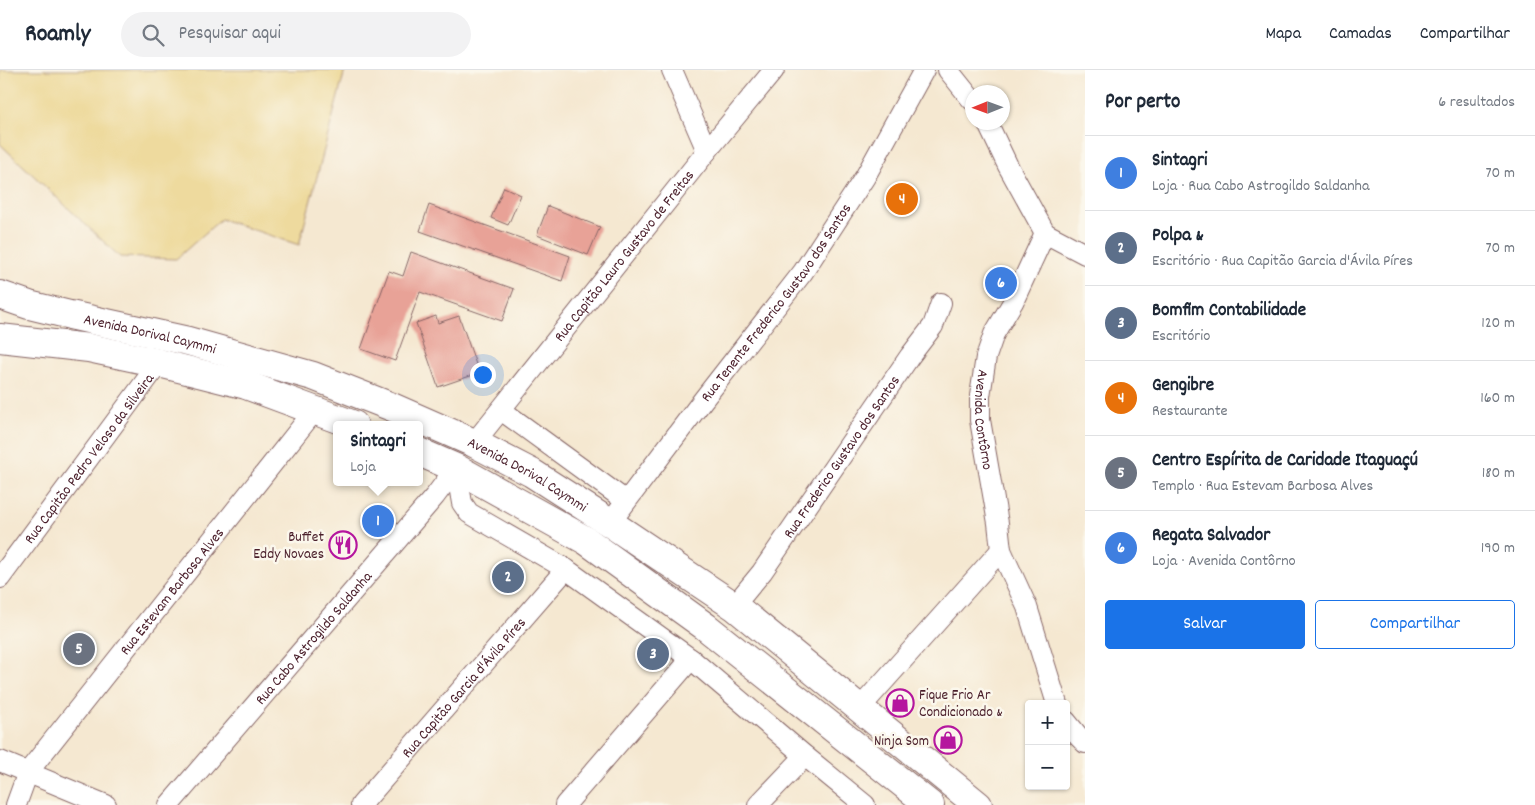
<!DOCTYPE html>
<html lang="pt">
<head>
<meta charset="utf-8">
<style>
  body { margin:0; font-family:Dekko,sans-serif; background:#f2f2f3; color:#1f2937 }
  .controls { position:absolute; right:15px; bottom:15px; display:grid; overflow:hidden; border-radius:5px; box-shadow:0 1px 4px #0004 }
  .controls button { width:45px; height:45px; display:grid; place-items:center; padding:0; border:0; border-bottom:1px solid #e0e1e3; background:#fff; color:#1f2937; font:25px sans-serif }
  .compass { position:absolute; left:965px; top:15px; width:45px; height:45px; border-radius:50%; background:#fff; box-shadow:0 1px 4px #0004; rotate:269deg }
  .you { position:absolute; left:482px; top:304px; width:18px; height:18px; margin:-12px; border:4px solid #fff; border-radius:50%; background:#1a73e8; box-shadow:0 0 0 8px #1a73e833 }
  .badge { display:grid; place-items:center; width:32px; height:32px; border-radius:50%; background:#1a73e8; color:#fff; font-size:16px; font-weight:700 }
  .pin { position:absolute; translate:-50% -50%; border:2px solid #fff; box-shadow:0 1px 5px #0006 }
  .popup { position:absolute; left:333px; top:351px; width:90px; height:65px; box-sizing:border-box; display:grid; place-content:center; border-radius:5px; background:#fff; filter:drop-shadow(0 1px 4px #0005); font-size:16px; white-space:nowrap; color:#747a83 }
  .popup b { font-size:19px; color:#1f2937 }
  .popup::after { content:''; position:absolute; left:50%; top:100%; margin-left:-10px; border:10px solid transparent; border-top-color:#fff }
  .list { margin:0; padding:0; list-style:none }
  h2 { display:flex; justify-content:space-between; align-items:center; height:65px; margin:0; padding:0 20px; font-size:21px }
  h2 small { font-size:16px; font-weight:400; color:#747a83 }
  .list li { display:grid; grid-template-columns:32px 1fr auto; gap:15px; align-items:center; box-sizing:border-box; height:75px; padding:0 20px; border-top:1px solid #e0e1e3 }
  .list b { display:block; font-size:19px; white-space:nowrap }
  .list p { margin:0; font-size:16px; white-space:nowrap; color:#747a83 }
  .list em { font-size:16px; font-style:normal; color:#747a83 }
  .actions { display:flex; gap:10px; padding:15px 20px }
  .actions a { flex:1; padding:11px 0; border:1px solid #1a73e8; border-radius:5px; text-align:center; font-size:18px; color:#1a73e8 }
  .actions .main { background:#1a73e8; color:#fff }
  .icon { flex:none; width:28px; height:28px; fill:none; stroke:currentColor; stroke-width:2; stroke-linecap:round; stroke-linejoin:round }
  .map { position:relative; flex:none; width:1085px; height:735px; overflow:hidden }
  header { display:flex; align-items:center; gap:30px; box-sizing:border-box; height:70px; padding:0 25px; background:#fff; border-bottom:1px solid #e0e1e3 }
  header strong { font-size:24px }
  nav { display:flex; gap:28px; margin-inline-start:auto; font-size:18px }
  .search { width:350px; height:45px; background:#f2f2f3; display:flex; align-items:center; gap:12px; box-sizing:border-box; padding:0 18px; border-radius:28px; color:#747a83; font-size:19px }
  main { display:flex }
  aside { flex:1; background:#fff }
  .map>svg:first-child { display:block }
</style>
</head>
<body>
<header>
<strong>Roamly</strong>
<div class="search"><svg class="icon" aria-label="search" viewBox="0 0 24 24"><circle cx="10" cy="10" r="6"/><path d="M15 15l6 6"/></svg>Pesquisar aqui</div>
<nav><a>Mapa</a><a>Camadas</a><a>Compartilhar</a></nav>
</header>
<main>
<div class="map">
<svg width="1085" height="735" viewBox="0 0 1085 735">
  <rect width="100%" height="100%" fill="#fbf7ec"/>
  <filter id="ink" filterUnits="userSpaceOnUse"><feTurbulence type="fractalNoise" baseFrequency=".02" numOctaves="2"/><feDisplacementMap in="SourceGraphic" scale="10" xChannelSelector="R" yChannelSelector="G"/><feConvolveMatrix kernelMatrix="1 2 1 2 8 2 1 2 1" color-interpolation-filters="sRGB"/></filter>
  <filter id="wash" filterUnits="userSpaceOnUse"><feTurbulence type="fractalNoise" baseFrequency=".0096" numOctaves="4" result="noise"/><feDisplacementMap in="SourceGraphic" scale="20" xChannelSelector="R" yChannelSelector="G"/><feGaussianBlur stdDeviation="1.12" result="paint"/><feColorMatrix in="noise" values="0 0 0 0 0 0 0 0 0 0 0 0 0 0 0 0 0 1.4 0 .05"/><feComposite in="paint" operator="in"/></filter>
  <g filter="url(#wash)">
    <rect width="100%" height="100%" fill="#f5e8d1"/>
    <polygon fill="#eeda9e" stroke="#9c7c64" points="0,0 345,0 299,175 221,149 176,189 120,187 0,74"/>
    <g id="blocks">
      <g fill="#e8a297">
        <polygon points="504,117 521,125 508,155 491,148"/>
        <polygon points="429,135 570,186 562,211 420,161"/>
        <polygon points="548,136 600,157 588,185 537,165"/>
        <polygon points="411,182 514,219 502,251 420,222 395,291 361,279 389,201 403,206"/>
        <polygon points="436,246 438,253 459,246 479,303 438,317 416,253"/>
      </g>
    </g>
  </g>
  <g filter="url(#ink)">
    <use href="#blocks" fill-opacity="0" stroke="#866565" stroke-width="1"/>
    <g fill="none" stroke-linecap="round" stroke-linejoin="round">
      <g stroke="#866565" stroke-width="22">
        <g id="street">
          <polyline points="672,0 707,81"/>
          <polyline points="948,0 972,30"/>
          <polyline points="987,52 1008,96 1045,163"/>
          <path id="s1" d="M1045,163L1013,232L994,264L986,287L980,326V350L998,453L1001,480L1027,537L1057,634"/>
          <polyline points="1045,163 1085,184"/>
          <polyline points="501,340 626,431"/>
          <path id="s2" d="M474,373L707,81L774,0"/>
          <polyline points="456,398 462,433 469,443 566,499 691,589 805,686 865,735"/>
          <path id="s3" d="M610,453L703,330L803,202L865,107L924,0"/>
          <path id="s4" d="M0,508L159,293"/>
          <path id="s5" d="M734,536L762,502L910,286L933,256L941,233"/>
          <polyline points="859,639 1001,480"/>
          <polyline points="1066,651 1079,667 1085,673"/>
          <polyline points="0,691 106,735"/>
          <path id="s6" d="M16,735L28,702L315,340"/>
          <path id="s7" d="M169,735L435,426L456,398"/>
          <path id="s8" d="M361,735L566,499"/>
          <polyline points="565,735 691,589"/>
          <polyline points="758,735 805,686"/>
        </g>
      </g>
      <g stroke="#866565" stroke-width="30">
        <g id="primary">
          <path id="s9" d="M0,225L29,235L70,245L188,271L313,306L392,337L474,373L532,403L610,453L734,536L978,735"/>
          <polyline points="0,268 89,278 159,293 246,315 354,355"/>
          <polyline points="419,382 456,398 587,471 706,557 930,735"/>
        </g>
      </g>
      <use href="#street" stroke="#fff" stroke-width="20"/>
      <use href="#primary" stroke="#fff" stroke-width="28"/>
    </g>
  </g>
  <defs>
    <g id="restaurant-ring" transform="scale(1.4375)"><circle r="9.5" fill="#fbf7ec" stroke="#b5179e" stroke-width="1.5"/><path d="M-5-6h1v4h1v-4h1v4h1v-4h1v5L-1.5 .5V6h-2V.5L-5-1ZM5-6V6H3V1.5H1.5Q1.5-4 5-6Z" fill="#b5179e"/></g>
    <g id="shop-ring" transform="scale(1.4375)"><circle r="9.5" fill="#fbf7ec" stroke="#b5179e" stroke-width="1.5"/><path d="M-5-2.5h2.3a2.7 3.5 0 0 1 5.4 0H5L5.5 6h-11ZM-1.5-2.5h3a1.5 2.3 0 0 0-3 0Z" fill="#b5179e"/></g>
  </defs>
  <g fill-rule="evenodd">
    <use href="#restaurant-ring" x="343" y="475"/>
    <use href="#shop-ring" x="900" y="633"/>
    <use href="#shop-ring" x="948" y="670"/>
  </g>
  <g text-anchor="middle" stroke-width="5" stroke-linejoin="round" paint-order="stroke">
    <g font-size="15" fill="#4a1f2b" stroke="#fbf7ec">
      <text dy="5" stroke="none"><textPath href="#s2" startOffset="240">Rua Capitão Lauro Gustavo de Freitas</textPath></text>
      <text dy="5" stroke="none"><textPath href="#s3" startOffset="276">Rua Tenente Frederico Gustavo dos Santos</textPath></text>
      <text dy="5" stroke="none"><textPath href="#s9" startOffset="155">Avenida Dorival Caymmi</textPath></text>
      <text dy="5" stroke="none"><textPath href="#s1" startOffset="201">Avenida Contôrno</textPath></text>
      <text dy="5" stroke="none"><textPath href="#s5" startOffset="184">Rua Frederico Gustavo dos Santos</textPath></text>
      <text dy="5" stroke="none"><textPath href="#s4" startOffset="149">Rua Capitão Pedro Veloso da Silveira</textPath></text>
      <text dy="5" stroke="none"><textPath href="#s9" startOffset="560">Avenida Dorival Caymmi</textPath></text>
      <text dy="5" stroke="none"><textPath href="#s6" startOffset="266">Rua Estevam Barbosa Alves</textPath></text>
      <text dy="5" stroke="none"><textPath href="#s7" startOffset="221">Rua Cabo Astrogildo Saldanha</textPath></text>
      <text dy="5" stroke="none"><textPath href="#s8" startOffset="156">Rua Capitão Garcia d'Ávila Píres</textPath></text>
    </g>
    <g font-size="15" fill="#4a1f2b" stroke="#fbf7ec" text-anchor="end">
      <text x="324" y="471">Buffet<tspan x="324" dy="17">Eddy Novaes</tspan></text>
      <text x="919" y="629" text-anchor="start">Fique Frio Ar<tspan x="919" dy="17">Condicionado &amp;</tspan></text>
      <text x="929" y="675">Ninja Som</text>
    </g>
  </g>
</svg>
<div class="controls">
<button>+</button>
<button>−</button>
</div>
<svg class="compass" viewBox="-18 -18 36 36"><path d="M0-13l5 13h-10z" fill="#e53935"/><path d="M0 13l5-13h-10z" fill="#747a83"/></svg>
<div class="you"></div>
<div class="pin badge" style="left:378px;top:451px;background:#3f7fe0">1</div>
<div class="popup"><b>Sintagri</b>Loja</div>
<div class="pin badge" style="left:508px;top:507px;background:#5c6f8a">2</div>
<div class="pin badge" style="left:653px;top:584px;background:#5c6f8a">3</div>
<div class="pin badge" style="left:902px;top:129px;background:#e8710a">4</div>
<div class="pin badge" style="left:79px;top:579px;background:#6b7280">5</div>
<div class="pin badge" style="left:1001px;top:213px;background:#3f7fe0">6</div>
</div>
<aside>
<h2>Por perto<small>6 resultados</small></h2>
<ul class="list">
<li><span class="badge" style="background:#3f7fe0">1</span><div><b>Sintagri</b><p>Loja · Rua Cabo Astrogildo Saldanha</p></div><em>70 m</em></li>
<li><span class="badge" style="background:#5c6f8a">2</span><div><b>Polpa &amp;</b><p>Escritório · Rua Capitão Garcia d'Ávila Píres</p></div><em>70 m</em></li>
<li><span class="badge" style="background:#5c6f8a">3</span><div><b>Bomfim Contabilidade</b><p>Escritório</p></div><em>120 m</em></li>
<li><span class="badge" style="background:#e8710a">4</span><div><b>Gengibre</b><p>Restaurante</p></div><em>160 m</em></li>
<li><span class="badge" style="background:#6b7280">5</span><div><b>Centro Espírita de Caridade Itaguaçú</b><p>Templo · Rua Estevam Barbosa Alves</p></div><em>180 m</em></li>
<li><span class="badge" style="background:#3f7fe0">6</span><div><b>Regata Salvador</b><p>Loja · Avenida Contôrno</p></div><em>190 m</em></li>
</ul>
<div class="actions"><a class="main">Salvar</a><a>Compartilhar</a></div>
</aside>
</main>
</body>
</html>
